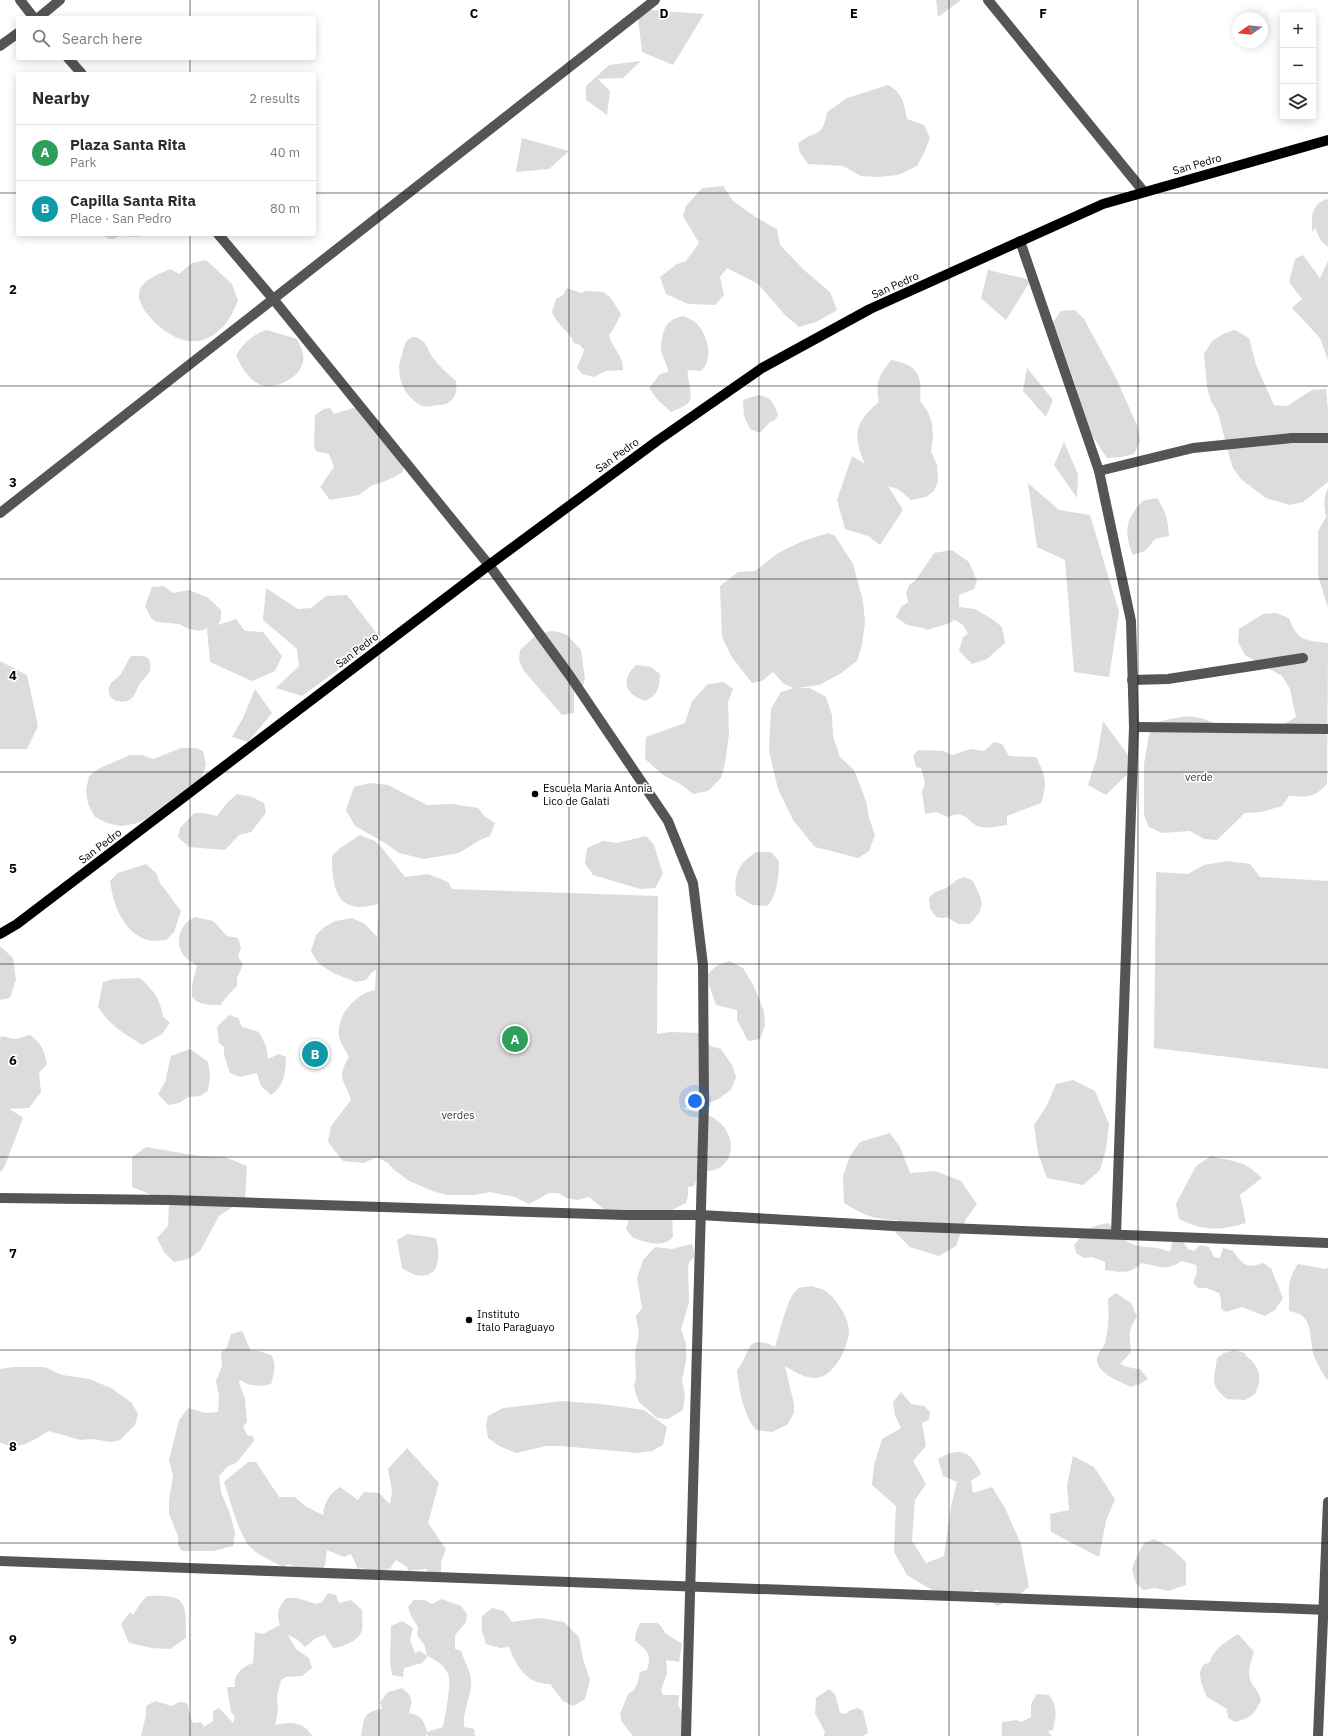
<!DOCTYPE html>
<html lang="en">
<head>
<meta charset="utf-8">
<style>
  body { margin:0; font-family:"IBM Plex Sans",sans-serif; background:#f2f2f3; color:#2b2b33 }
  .controls { position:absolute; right:12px; top:12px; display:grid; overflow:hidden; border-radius:4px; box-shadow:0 2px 10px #0003 }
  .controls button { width:36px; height:36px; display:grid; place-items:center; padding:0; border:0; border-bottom:1px solid #e1e1e2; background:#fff; color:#2b2b33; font:20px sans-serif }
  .compass { position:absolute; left:1232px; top:12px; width:36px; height:36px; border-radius:50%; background:#fff; box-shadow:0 2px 10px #0003; rotate:256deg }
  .you { position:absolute; left:695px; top:1101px; width:14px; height:14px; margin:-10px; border:3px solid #fff; border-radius:50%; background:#1a73e8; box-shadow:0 0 0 6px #1a73e833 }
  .badge { display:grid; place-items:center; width:26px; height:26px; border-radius:50%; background:#1a73e8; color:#fff; font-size:13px; font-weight:700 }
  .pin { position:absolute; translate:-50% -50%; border:2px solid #fff; box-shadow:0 1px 4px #0006 }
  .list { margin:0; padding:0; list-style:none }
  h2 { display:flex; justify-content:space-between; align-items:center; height:52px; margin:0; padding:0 16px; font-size:17px }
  h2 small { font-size:13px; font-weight:400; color:#7c7c81 }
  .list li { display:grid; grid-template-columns:26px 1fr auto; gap:12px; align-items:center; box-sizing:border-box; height:56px; padding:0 16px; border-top:1px solid #e1e1e2 }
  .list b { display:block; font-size:15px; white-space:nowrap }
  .list p { margin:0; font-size:13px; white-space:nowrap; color:#7c7c81 }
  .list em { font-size:13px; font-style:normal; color:#7c7c81 }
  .icon { flex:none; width:22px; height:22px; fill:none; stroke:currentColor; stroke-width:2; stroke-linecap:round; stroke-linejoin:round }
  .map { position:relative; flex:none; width:1328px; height:1736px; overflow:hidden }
  .search { position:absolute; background:#fff; box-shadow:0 2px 10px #0003; left:16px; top:16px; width:300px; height:44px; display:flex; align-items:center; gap:10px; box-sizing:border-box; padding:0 14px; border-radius:4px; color:#7c7c81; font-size:15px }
  .panel { position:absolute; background:#fff; box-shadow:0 2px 10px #0003; left:16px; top:72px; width:300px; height:164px; border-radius:4px }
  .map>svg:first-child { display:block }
</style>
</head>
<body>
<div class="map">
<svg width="1328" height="1736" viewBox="0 0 1328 1736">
  <rect width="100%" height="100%" fill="#fff"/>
  <g fill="#dcdcdc">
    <polygon points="936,0 961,0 938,17"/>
    <polygon points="637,9 704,14 673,65 642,52"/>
    <polygon points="641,61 623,78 598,79 610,91 607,115 586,100 586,86 609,65"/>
    <path d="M888,85C903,93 904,103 907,119L924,125L930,138L925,151L917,166L898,175L878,177L861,176L843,166L808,164L800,153L798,144C813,129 823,140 827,112L847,98Z"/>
    <polygon points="522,138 569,151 549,169 516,172"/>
    <polygon points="723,186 733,201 757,218 777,229 780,245 804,270 830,292 837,310 816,322 799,327 784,314 758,284 727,268 720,277 724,295 715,305 688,304 666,294 660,277 677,264 686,261 699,243 683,216 686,206 702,188"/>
    <path d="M1328,199V247L1321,241L1315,228L1312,232C1312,217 1310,204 1328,199Z"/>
    <polygon points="101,234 144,234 138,237 120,236 113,239 109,239"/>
    <polygon points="1303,255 1320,278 1328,261 1328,360 1320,338 1292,308 1302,299 1289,282 1295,259"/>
    <path d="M206,260L232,284L238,301C231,317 224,330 208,338C184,350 155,327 143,308C141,304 138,298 139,293C141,280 159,274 170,269L179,274L192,263Z"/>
    <polygon points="988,270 1031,280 1006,320 981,298"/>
    <path d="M567,288L581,293L586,291L603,292L610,297L621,314L613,330L609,335C612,348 624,356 623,370L606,371L594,377L582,374L577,368C579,360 583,357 584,350L580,345L574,343C568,329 558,327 552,312L556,299L563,295Z"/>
    <polygon points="1075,310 1084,319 1117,380 1138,428 1140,441 1134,454 1121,457 1107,458 1092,435 1083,415 1076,387 1053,322 1061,311"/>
    <path d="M683,316C688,318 693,320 697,324C708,335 714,360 701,371L688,370C686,379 695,397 688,403C684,407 677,409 671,412L658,400L649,388L660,374L668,372C668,365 664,361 662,354C660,349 661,344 662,339C665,324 668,320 683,316Z"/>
    <path d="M267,330L297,339C299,344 302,349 303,354C307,373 282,388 265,386C251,384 241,367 236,355C243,344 254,333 267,330Z"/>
    <polygon points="1235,330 1249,338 1256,365 1274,405 1287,406 1312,390 1326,389 1328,409 1328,482 1303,502 1290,505 1266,498 1242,480 1233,468 1229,455 1218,413 1211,401 1207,387 1204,354 1212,341 1223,334"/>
    <path d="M412,337H416C429,343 426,348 433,358C440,367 448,374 456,381C458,395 453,405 438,405C433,405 428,408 423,406C406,400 396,378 400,361C400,359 402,357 402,355C404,348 404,341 412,337Z"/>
    <path d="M891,360C918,365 922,374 920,401L928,412L932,423L933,437L931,451L937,465L938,481L934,491L926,497L911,500L898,489L888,486L903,510L880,545L868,536L845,529L837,500L852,456L865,464C852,435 855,422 879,402C875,381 879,376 891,360Z"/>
    <polygon points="1027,368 1053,400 1046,417 1023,391"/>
    <path d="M758,395C771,397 774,403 778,415L775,420L770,422L760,433L750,429L744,416L743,400Z"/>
    <polygon points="330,408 334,414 353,408 366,410 404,464 403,472 388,480 371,486 359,495 330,500 320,487 334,467 329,454 316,451 314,445 315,415 324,409"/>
    <polygon points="1064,442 1078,474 1077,498 1054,465"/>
    <polygon points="1028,483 1059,510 1090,515 1119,612 1109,677 1074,672 1065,560 1037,547"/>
    <path d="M1328,488V608L1318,575V531L1326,517C1324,505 1323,498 1328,488Z"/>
    <path d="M1157,498C1166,511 1168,521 1169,536L1155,539L1145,551L1133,555C1123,531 1126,520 1142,501Z"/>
    <polygon points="828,533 835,536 853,564 863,601 865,622 862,645 857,661 840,674 819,685 798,688 810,688 826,697 832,715 833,736 840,757 854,770 866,801 869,818 875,835 869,851 858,858 815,847 793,820 778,789 769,751 770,729 771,709 781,692 794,688 784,684 773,672 762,681 752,683 731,656 722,637 720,586 738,572 755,571 778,553 803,541"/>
    <polygon points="952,550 969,562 977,581 974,589 959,595 959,607 975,609 992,619 1002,627 1005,643 987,659 972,664 959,651 963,637 968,634 963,625 955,620 947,624 927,630 923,628 907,625 896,617 901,607 908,602 906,593 909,585 916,580 934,553"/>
    <polygon points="164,586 173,593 189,590 207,597 221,610 221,619 218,625 236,619 245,631 263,632 282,656 275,671 252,681 210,662 207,629 211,627 200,631 189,629 179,624 156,622 151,618 145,606 152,587"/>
    <polygon points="266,588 298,609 311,608 326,596 347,595 381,639 302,696 276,688 299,666 297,649 263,620"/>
    <path d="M1276,613L1289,618C1298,642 1305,640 1328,643L1327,784C1314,798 1308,797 1289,796L1282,806L1262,812L1245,813L1217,840L1204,839L1190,831L1162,833L1149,827L1144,815V764L1149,735L1157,722C1180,717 1193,712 1215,724L1270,732L1296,717L1290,689L1282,676L1245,655L1238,642L1239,629L1263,614Z"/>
    <polygon points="551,631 559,632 567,635 581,650 585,678 583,686 574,689 574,713 562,715 524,671 519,660 520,650 536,635"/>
    <path d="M131,656H144L149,659C153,672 149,673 141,682C137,687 136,694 132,698C124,706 106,701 109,688C110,682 114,681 118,677C124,672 126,662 131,656Z"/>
    <polygon points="0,661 27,675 38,726 27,749 0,749"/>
    <path d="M636,665L651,667L660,674C659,689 659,694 645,701C625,694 620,680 636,665Z"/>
    <polygon points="724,682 733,689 728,702 729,734 725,763 721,778 708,791 693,794 682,785 663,775 645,759 646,737 685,723 692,701 708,684"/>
    <polygon points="255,689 272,713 248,742 232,737 243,718"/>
    <polygon points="1103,721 1136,766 1106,795 1088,785 1097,757"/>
    <path d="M994,742L1002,744L1009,756L1036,757C1045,775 1048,783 1041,803L1007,816V825C999,826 989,829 982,827C967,825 968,808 948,817L936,812L925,814L922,792L925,783L921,768L916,767L913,756L918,750L944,751L952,755L971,749L984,751Z"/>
    <polygon points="181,748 196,748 203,751 206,764 202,777 146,819 134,824 121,826 107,823 95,817 88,804 86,790 89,776 100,768 130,755 142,755 153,759"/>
    <polygon points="370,783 388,785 427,805 452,804 478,808 484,816 495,823 490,836 480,840 459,853 424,859 399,853 385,843 355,826 346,810 354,787"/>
    <polygon points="237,794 252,797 264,803 266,813 251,832 239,835 225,850 189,847 178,837 180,828 194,813 204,813 217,816 227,803"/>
    <path d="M360,835L375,841L383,849L405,877L428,874L448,882L452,889L658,896L657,1034L670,1032L701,1033L710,1046L721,1049L732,1065L736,1077L731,1090L718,1099L706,1104L682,1108C693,1112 710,1113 719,1122C733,1134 736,1155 721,1167C716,1171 706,1171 700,1172L694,1186L688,1187V1196L686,1203L672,1210L673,1237C663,1249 644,1242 632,1237L626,1229L631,1210L607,1212L589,1197L577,1200L567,1198L558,1193H549L529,1204L515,1197L490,1192L475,1195H447L433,1191L409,1181L393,1169L388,1163L377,1157L364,1163L343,1161L328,1142L331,1126L351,1100C344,1079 336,1078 349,1057C346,1051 342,1046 340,1040C333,1019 355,993 375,990L376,970L372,972L366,980L356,982L333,973L318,963L311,951L316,935L323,928L335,921L352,918L365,924L377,937L378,904C337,916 332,889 332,856L340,848Z"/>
    <polygon points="646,836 654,845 663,874 655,888 640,889 593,875 585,863 587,848 603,841 617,843"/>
    <path d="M756,852H771L779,861C779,873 777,898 767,906L752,905L736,895C733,874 739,863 756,852Z"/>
    <polygon points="1227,861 1250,864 1260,877 1328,881 1328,1069 1154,1048 1156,872 1188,874 1204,865"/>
    <path d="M146,864L156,873L160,883L181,911L174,932L166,940C160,940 152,942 147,940C123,932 113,904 110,881L118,873Z"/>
    <path d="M965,877L973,881C983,902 987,906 970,924H958L947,917L943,918L936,917L930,909L929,898C936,889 940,892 948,887C956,881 954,880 965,877Z"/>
    <path d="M196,917L213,921L227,936L238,938L241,948L238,956L243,965L237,978V986L230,993L220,1005C209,1005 199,1005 192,997V985L197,966C193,963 188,960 184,956C174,942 180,922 196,917Z"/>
    <polygon points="0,946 13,958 16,980 10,998 0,1000"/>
    <polygon points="729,961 743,968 754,986 764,1012 765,1026 760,1039 748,1041 737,1020 737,1010 716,1005 709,985 708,974 716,966"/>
    <path d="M140,978C154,991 160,998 163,1017L170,1023L162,1034L142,1045C123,1032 112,1028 98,1007L103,982L114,979Z"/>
    <path d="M229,1015L238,1018L242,1027L259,1032L266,1046L268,1059L279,1054L286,1057C286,1071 284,1087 271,1095L261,1086L257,1073L240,1077L230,1073L224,1055V1047L219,1043L217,1027Z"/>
    <path d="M30,1035C42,1044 44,1050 47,1064L39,1073L41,1092L29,1108L10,1109L23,1118L4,1168L0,1172V1040L1,1036L15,1039Z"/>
    <polygon points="190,1049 208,1062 210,1076 208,1091 200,1096 188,1097 179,1103 168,1105 158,1094 165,1082 171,1056"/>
    <polygon points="1073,1080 1095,1091 1109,1124 1106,1149 1100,1170 1083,1185 1047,1178 1038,1153 1034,1125 1046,1107 1056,1084"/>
    <path d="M890,1133L900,1147L910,1173L935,1171L961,1181L977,1204L966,1219L956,1246L939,1256L910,1247L894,1231L898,1220C874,1220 864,1215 844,1203L843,1176L850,1156L860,1142Z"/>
    <polygon points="146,1147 199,1156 225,1157 247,1166 245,1199 219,1216 200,1251 188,1259 174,1262 164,1252 157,1238 168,1226 169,1202 132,1187 132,1157"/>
    <path d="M1211,1156C1236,1163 1241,1158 1262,1178L1240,1195L1246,1223C1219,1231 1204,1231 1179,1219L1176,1204L1196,1166Z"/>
    <path d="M1108,1223C1115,1229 1122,1239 1130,1243C1141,1249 1156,1245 1170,1252L1173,1240L1183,1242L1188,1249L1194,1251L1200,1245L1209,1247L1214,1257L1220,1258L1223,1248L1233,1251C1243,1265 1246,1269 1263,1263L1271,1268L1283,1298L1275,1310L1265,1316L1242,1307L1226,1312L1221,1309V1299L1219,1293L1206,1288H1198L1193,1283L1197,1272L1196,1265L1182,1261C1166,1271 1160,1267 1142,1263C1129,1275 1121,1272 1105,1270V1262L1092,1257L1084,1258L1076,1253L1074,1245L1087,1230L1098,1225Z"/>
    <path d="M407,1234L436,1238C440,1255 441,1280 416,1275C411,1274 406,1270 402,1268L397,1240Z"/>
    <polygon points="692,1244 694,1251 694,1257 689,1262 688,1267 689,1302 681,1329 686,1344 686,1361 682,1381 685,1394 683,1410 668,1419 657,1418 639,1402 635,1392 634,1385 636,1379 635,1353 639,1333 636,1316 642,1308 637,1278 643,1260 655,1247 672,1249"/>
    <path d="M1298,1264L1325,1269L1328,1268V1381C1322,1373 1318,1365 1314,1356C1310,1344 1313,1323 1301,1315C1298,1313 1293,1312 1289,1311C1290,1289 1285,1284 1298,1264Z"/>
    <path d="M812,1286C816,1288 820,1288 824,1290C835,1296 849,1318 849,1331C848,1348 833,1380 813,1378C803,1377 793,1371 785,1366L794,1404V1413L787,1425L772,1432L756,1430C743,1414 739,1390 737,1370C752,1354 743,1332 775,1347C780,1333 787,1295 799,1288C802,1287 808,1287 812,1286Z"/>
    <path d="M1116,1293L1131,1303L1137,1317C1127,1331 1130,1335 1131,1352L1120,1364L1131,1368L1140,1369L1148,1379L1142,1383L1131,1387C1121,1382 1100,1375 1097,1362C1095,1355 1103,1349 1105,1343C1109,1328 1109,1315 1108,1299Z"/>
    <path d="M242,1331L251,1351H259L271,1355C277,1364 274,1374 271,1384L262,1386L250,1385L240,1380L239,1383L245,1399L247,1422L243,1426L247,1435L253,1436L254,1441L236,1463L228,1466L219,1476L221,1492L230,1514L235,1533L233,1546L214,1551H182L178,1545V1536L169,1514V1500L173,1476L169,1460L179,1420L188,1408L205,1413L218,1412L219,1396L216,1381L222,1366L221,1353L227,1347L231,1334Z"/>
    <path d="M1234,1350L1245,1353L1246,1356C1260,1366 1263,1378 1255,1394L1245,1400L1227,1399C1208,1384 1215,1377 1217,1358L1224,1353Z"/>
    <path d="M13,1367H44L62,1375L89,1379L111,1388L132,1403L138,1414L135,1425L120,1440L111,1442L92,1439L80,1440L49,1431C32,1440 19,1453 0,1442V1369Z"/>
    <path d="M901,1392L911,1404L924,1406L930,1412L929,1420L922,1423L926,1446L913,1461L926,1484L915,1500L912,1541L926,1563L944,1556L951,1506L957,1482L943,1476L938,1459C960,1446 971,1451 981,1474L971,1481L973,1493L992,1487L1005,1508L1021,1544L1029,1587L1012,1600L997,1606L977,1590L959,1599L932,1590L907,1575L894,1552L896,1506L872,1485L874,1465L882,1439L901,1428L895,1415L893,1402Z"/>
    <polygon points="563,1401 601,1404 644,1410 667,1427 663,1445 652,1451 638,1453 561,1446 546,1446 516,1453 499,1446 488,1438 486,1426 488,1416 503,1408"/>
    <path d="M407,1448L439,1483L428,1523L446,1549L441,1562V1577L437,1582L426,1569L408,1571L407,1567L396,1560L390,1569L370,1572L363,1568L358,1569L351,1554L344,1557L327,1550L325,1565L318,1575L288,1564L283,1567C271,1560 255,1555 247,1543C236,1526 231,1502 224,1482L248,1462H256L279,1497H295L305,1506L323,1515C324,1503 330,1493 340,1487L358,1500L364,1492L379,1493L390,1504L392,1491L388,1469Z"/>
    <polygon points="1073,1456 1094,1467 1115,1499 1106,1521 1099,1557 1051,1532 1050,1514 1069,1510 1067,1485"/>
    <polygon points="1154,1539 1171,1548 1186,1562 1186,1585 1168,1591 1155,1588 1143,1590 1136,1583 1132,1570 1134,1562 1144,1543"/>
    <path d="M328,1593L336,1595L339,1603L351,1600L362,1610C362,1616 363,1623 362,1630C359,1641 343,1647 333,1648L325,1635L316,1638L305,1647L298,1640L288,1635L296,1649L309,1658L312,1668L302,1676L286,1677L281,1680L277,1696L278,1710L275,1725C285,1723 295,1721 304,1727C308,1729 310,1734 313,1736H141L146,1715V1706L155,1701L172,1706L179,1702L187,1703L192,1722L194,1723L201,1722L204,1727L213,1721V1711L219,1708L233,1723L235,1717L231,1712L227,1687H235C233,1674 242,1667 253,1663L255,1632L263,1634L280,1625C276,1613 278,1608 286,1598H297L316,1604L322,1602Z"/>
    <path d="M147,1596C187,1594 186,1601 186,1638L170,1649L152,1648L129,1643L121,1624L130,1612L133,1615L140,1604Z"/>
    <path d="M442,1599L461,1606L467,1614L466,1622L455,1635V1649L461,1651C464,1660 469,1669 471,1678C473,1695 462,1710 464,1727L474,1729L475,1736H428L427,1733L426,1736H361C365,1718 362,1712 382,1709L380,1702L388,1692L402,1688C413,1697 413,1700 409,1713C420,1714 425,1722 427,1732L443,1727C445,1717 452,1682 448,1674C444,1665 437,1661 428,1656L422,1663L404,1668L403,1677L392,1675L390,1662L391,1626L402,1621L413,1628L410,1640L415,1653L420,1651L427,1656L425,1646L417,1635L418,1627L411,1616L408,1607L414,1600H424L432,1604Z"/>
    <path d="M492,1608L504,1611L512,1622L540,1618L564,1622L579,1637L583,1659L590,1680L585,1699L573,1706L563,1701L550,1684C526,1684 517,1667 509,1647L500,1648L486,1644L482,1631V1616Z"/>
    <path d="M640,1623H657L661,1626L665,1633L682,1644L679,1662L666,1660L667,1673L661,1690L663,1695H679L678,1705L685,1718L689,1736H633L622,1722L620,1714L628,1694L634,1690L638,1682L640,1672L647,1670C652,1654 648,1651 635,1641L636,1632Z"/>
    <path d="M1238,1634L1254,1652C1251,1662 1246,1674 1252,1684C1257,1691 1259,1692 1261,1701C1253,1715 1251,1718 1235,1722L1228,1718L1227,1709L1207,1697L1201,1683L1200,1672L1203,1665L1210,1662C1213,1649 1227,1641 1238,1634Z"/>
    <polygon points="829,1689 835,1694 840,1713 845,1714 851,1710 858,1708 863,1711 868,1733 863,1736 824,1736 825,1732 815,1713 816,1698"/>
    <path d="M1037,1694L1049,1695C1058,1706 1056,1717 1053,1730L1048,1731L1052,1736H1002V1722L1017,1720L1021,1722L1031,1717V1704Z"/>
  </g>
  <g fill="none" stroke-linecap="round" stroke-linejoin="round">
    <g stroke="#555" stroke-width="10">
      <polyline points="20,0 34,18"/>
      <polyline points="988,0 1144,192"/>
      <polyline points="38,18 60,0"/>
      <polyline points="0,46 18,33"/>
      <polyline points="68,58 82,74"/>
      <polyline points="218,234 274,300 489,565 570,676 668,821 693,883 703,965 704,1102 686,1736"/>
      <polyline points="1020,241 1099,471 1131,621 1134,727 1116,1234"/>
      <polyline points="1099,471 1193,448 1292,438 1328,438"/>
      <polyline points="0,513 655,0"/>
      <polyline points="1132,680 1168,679 1303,658"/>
      <polyline points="1134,727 1328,729"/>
      <polyline points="0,1198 170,1200 624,1215 700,1215 894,1226 1328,1243"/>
      <polyline points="0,1561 1328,1610"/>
      <polyline points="1318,1736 1328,1502"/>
    </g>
    <polyline stroke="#000" stroke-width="10" points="0,934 17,924 489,565 657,441 762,368 870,309 1103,204 1328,140"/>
  </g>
  <path fill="none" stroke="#000" stroke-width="1" stroke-opacity="0.55" d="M190,0V18M379,0V1736M569,0V1736M759,0V1736M949,0V1736M1138,0V1736M190,58V74M0,193H18M314,193H1328M190,234V1736M0,386H1328M0,579H1328M0,772H1328M0,964H1328M0,1157H1328M0,1350H1328M0,1543H1328"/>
  <g fill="#000" stroke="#fff" stroke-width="1.5">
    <circle cx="535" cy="794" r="4"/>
    <circle cx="469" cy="1320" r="4"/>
  </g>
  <g text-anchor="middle" stroke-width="3.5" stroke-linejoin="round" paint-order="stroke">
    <g font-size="11" fill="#000" stroke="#fff">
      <text transform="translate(1197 164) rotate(-16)" y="4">San Pedro</text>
      <text transform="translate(895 285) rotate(-24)" y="4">San Pedro</text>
      <text transform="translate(617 455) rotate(-36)" y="4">San Pedro</text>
      <text transform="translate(357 650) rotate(-37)" y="4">San Pedro</text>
      <text transform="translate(100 846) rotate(-37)" y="4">San Pedro</text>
    </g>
    <g font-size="11" fill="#333" stroke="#fff">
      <text x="1199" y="781">verde</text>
      <text x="458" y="1119">verdes</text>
    </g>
    <g font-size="11" fill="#000" stroke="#fff" text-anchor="start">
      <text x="543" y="792">Escuela Maria Antonia<tspan x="543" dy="13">Lico de Galati</tspan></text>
      <text x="477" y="1318">Instituto<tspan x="477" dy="13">Italo Paraguayo</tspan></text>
    </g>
  </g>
  <g font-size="13" text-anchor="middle" font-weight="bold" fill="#000" stroke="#fff" stroke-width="3.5" stroke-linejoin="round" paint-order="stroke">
    <text x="474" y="18">C</text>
    <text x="664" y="18">D</text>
    <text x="854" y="18">E</text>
    <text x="1043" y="18">F</text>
    <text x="13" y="294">2</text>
    <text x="13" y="487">3</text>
    <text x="13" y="680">4</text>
    <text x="13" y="873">5</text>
    <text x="13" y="1065">6</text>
    <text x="13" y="1258">7</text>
    <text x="13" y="1451">8</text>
    <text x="13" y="1644">9</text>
  </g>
</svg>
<div class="controls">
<button>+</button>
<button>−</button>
<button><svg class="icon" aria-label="layers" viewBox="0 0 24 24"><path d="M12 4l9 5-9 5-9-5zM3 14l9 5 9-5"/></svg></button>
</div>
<svg class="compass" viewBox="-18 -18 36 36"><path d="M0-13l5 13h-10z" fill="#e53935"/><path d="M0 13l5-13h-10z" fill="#7c7c81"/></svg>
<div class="you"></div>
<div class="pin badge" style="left:515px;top:1039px;background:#2e9e5b">A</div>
<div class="pin badge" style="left:315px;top:1054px;background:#0f9aa8">B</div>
<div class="search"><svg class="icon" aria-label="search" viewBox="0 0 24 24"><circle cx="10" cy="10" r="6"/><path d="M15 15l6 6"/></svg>Search here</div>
<section class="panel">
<h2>Nearby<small>2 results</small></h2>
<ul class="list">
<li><span class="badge" style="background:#2e9e5b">A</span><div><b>Plaza Santa Rita</b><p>Park</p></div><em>40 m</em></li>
<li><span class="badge" style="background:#0f9aa8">B</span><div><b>Capilla Santa Rita</b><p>Place · San Pedro</p></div><em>80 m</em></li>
</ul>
</section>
</div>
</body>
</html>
